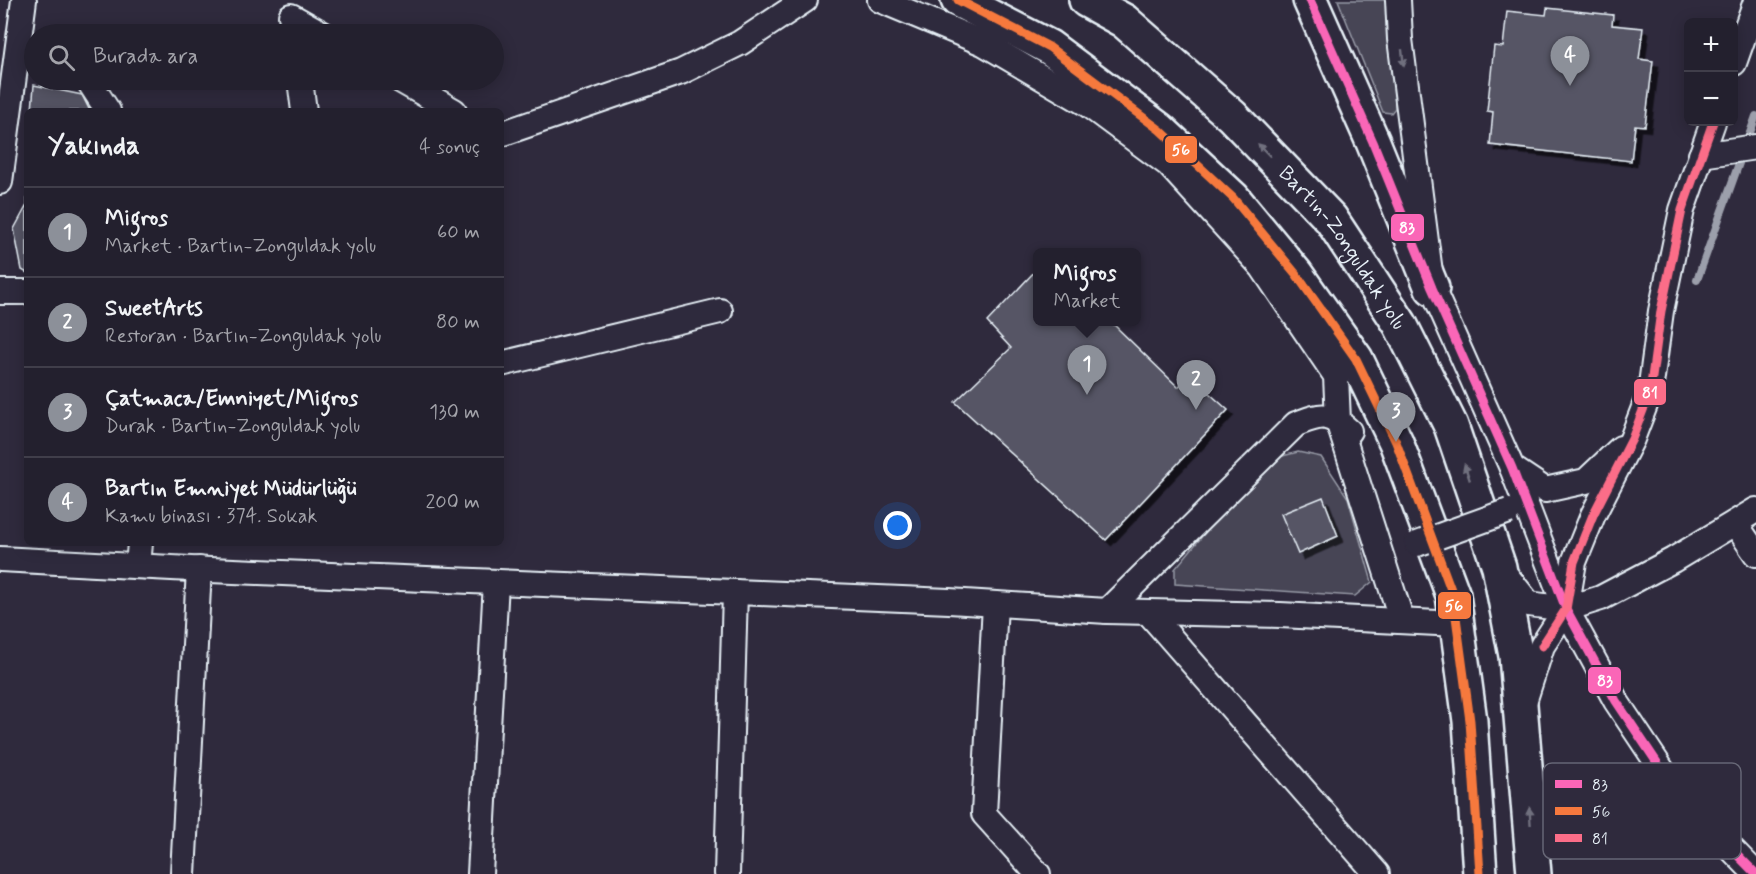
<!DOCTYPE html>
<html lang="tr">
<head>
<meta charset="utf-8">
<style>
  body { margin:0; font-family:Mynerve,sans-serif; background:#2b2836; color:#f1f3f6 }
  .controls { position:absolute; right:18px; top:18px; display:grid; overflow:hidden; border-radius:9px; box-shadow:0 3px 15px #0003 }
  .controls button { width:54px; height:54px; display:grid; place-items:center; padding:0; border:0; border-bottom:2px solid #403e4a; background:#23202e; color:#f1f3f6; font:30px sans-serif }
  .you { position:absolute; left:898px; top:526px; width:21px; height:21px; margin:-15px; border:4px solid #fff; border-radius:50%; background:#1a73e8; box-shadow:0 0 0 9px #1a73e833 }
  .badge { display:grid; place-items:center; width:39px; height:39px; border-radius:50%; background:#8c9099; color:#fff; font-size:20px; font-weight:700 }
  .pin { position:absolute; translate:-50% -50px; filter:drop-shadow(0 2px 3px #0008) }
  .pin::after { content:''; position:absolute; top:32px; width:21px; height:18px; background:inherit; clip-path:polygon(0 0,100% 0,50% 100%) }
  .popup { position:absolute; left:1033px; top:248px; width:108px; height:78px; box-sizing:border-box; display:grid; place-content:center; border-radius:9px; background:#23202e; filter:drop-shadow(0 2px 4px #0005); font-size:20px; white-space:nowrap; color:#a3a3aa }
  .popup b { font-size:22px; color:#f1f3f6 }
  .popup::after { content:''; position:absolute; left:50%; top:100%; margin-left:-12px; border:12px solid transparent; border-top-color:#23202e }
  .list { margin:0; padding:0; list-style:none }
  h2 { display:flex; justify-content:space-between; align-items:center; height:78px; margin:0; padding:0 24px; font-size:26px }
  h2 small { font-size:20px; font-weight:400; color:#a3a3aa }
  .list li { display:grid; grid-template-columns:39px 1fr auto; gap:18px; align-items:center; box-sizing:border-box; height:90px; padding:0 24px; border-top:2px solid #403e4a }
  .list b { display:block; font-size:22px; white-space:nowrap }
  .list p { margin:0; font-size:20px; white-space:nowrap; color:#a3a3aa }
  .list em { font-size:20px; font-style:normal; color:#a3a3aa }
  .icon { flex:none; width:33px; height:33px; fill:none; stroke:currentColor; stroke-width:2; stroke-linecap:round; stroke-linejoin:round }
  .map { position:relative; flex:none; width:1756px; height:874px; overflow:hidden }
  .search { position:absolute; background:#23202e; box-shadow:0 3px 15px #0003; left:24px; top:24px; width:480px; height:66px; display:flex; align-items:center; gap:15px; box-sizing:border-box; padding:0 21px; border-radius:33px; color:#a3a3aa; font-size:22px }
  .panel { position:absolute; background:#23202e; box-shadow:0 3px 15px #0003; left:24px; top:108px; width:480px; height:438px; border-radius:9px }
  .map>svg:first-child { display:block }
</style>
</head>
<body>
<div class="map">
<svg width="1756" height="874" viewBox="0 0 1756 874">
  <defs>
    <filter id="shadow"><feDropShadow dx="5.5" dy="5.5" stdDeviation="0" flood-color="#0009"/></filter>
  </defs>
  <rect width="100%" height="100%" fill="#2f2a3d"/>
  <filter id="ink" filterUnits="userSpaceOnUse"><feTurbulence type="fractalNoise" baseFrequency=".0167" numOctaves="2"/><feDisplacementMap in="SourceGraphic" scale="12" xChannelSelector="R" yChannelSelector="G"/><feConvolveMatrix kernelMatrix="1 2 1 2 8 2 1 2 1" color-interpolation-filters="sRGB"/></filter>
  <g filter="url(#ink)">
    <g fill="#464455" stroke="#979aa6" stroke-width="1.5">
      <polygon points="1338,0 1391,0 1395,108 1391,113 1383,112"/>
      <polygon points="1298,452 1321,457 1348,498 1372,582 1355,596 1175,584 1175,569 1229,504 1279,457"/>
    </g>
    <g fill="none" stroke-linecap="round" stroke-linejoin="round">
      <polyline stroke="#9c9fab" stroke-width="8" points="1697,280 1756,116"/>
    </g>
    <g fill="#575565" stroke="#e8f1f8" stroke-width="1.5" filter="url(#shadow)">
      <polygon points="1547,8 1613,15 1612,25 1643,28 1639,59 1653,61 1645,126 1635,125 1631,161 1490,145 1493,112 1487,111 1494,46 1503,47 1507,11 1546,15"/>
      <polygon points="34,85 82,95 90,111 32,111"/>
      <polygon points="27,198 27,273 22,270 14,229 27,205"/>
      <polygon points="1038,268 1038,322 1111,322 1178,387 1190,376 1228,410 1106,540 955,402 1011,348 987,322"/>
      <polygon points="1323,497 1338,536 1298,554 1281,514"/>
    </g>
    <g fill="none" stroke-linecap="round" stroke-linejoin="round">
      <g stroke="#e8f1f8" stroke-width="28">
        <g id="street">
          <polyline points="880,0 983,43 1087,104 1168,164 1262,267 1336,376 1338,421 1402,621"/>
          <polyline points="1398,0 1400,39 1432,288 1512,468 1566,609 1616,701 1678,794 1756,874"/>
          <polyline points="291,16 323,34"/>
          <polyline points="1734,63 1756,1"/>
          <polyline points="88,80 108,111"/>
          <polyline points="300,80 304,111"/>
          <polyline points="400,80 454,111"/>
          <polyline points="501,134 681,72 740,43 805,0"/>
          <polyline points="1701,155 1756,147"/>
          <polyline points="0,182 24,0"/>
          <polyline points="0,292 27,292"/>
          <polyline points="501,364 720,311"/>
          <polyline points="1512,468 1545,490 1586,481 1621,448"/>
          <polyline points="1735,523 1756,554"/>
          <polyline points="0,559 210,570 949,601 1107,611 1280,615 1457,624"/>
          <polyline points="138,566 140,543"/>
          <polyline points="1501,569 1529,604 1566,609 1601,598 1673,560 1756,510"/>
          <polyline points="995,604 984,814 1038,874"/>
          <path d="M1107,611L1296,424C1321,415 1327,411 1349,431"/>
          <polyline points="1148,612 1377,874"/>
          <polyline points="1524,702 1542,646 1566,609 1574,562 1593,515 1632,439 1650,392 1661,311 1682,210 1713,122"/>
          <polyline points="183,874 199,569"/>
          <polyline points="480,874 496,582"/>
          <polyline points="727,874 735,592"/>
        </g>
      </g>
      <g stroke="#e8f1f8" stroke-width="38">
        <polyline id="secondary" points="1310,0 1373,142 1432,288"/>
      </g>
      <g stroke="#e8f1f8" stroke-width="38">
        <g id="highway">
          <polyline points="958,0 1049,47 1160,130 1233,198 1296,274 1356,359 1396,442 1453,595 1470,721 1480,874"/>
          <path id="s1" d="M1086,0L1124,21L1232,116L1331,219L1400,324L1451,426L1499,567L1516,656L1534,874"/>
        </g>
      </g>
      <use href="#street" stroke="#2f2a3d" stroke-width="24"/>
      <use href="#secondary" stroke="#2f2a3d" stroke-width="33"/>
      <use href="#highway" stroke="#2f2a3d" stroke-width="33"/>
      <g stroke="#e8f1f8" stroke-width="28" stroke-linecap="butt">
        <polyline id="street-bridge" points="1417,544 1509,511"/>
      </g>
      <use href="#street-bridge" stroke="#2f2a3d" stroke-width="24"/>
      <g stroke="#2f2a3d" stroke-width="14">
        <polyline id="bus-1" points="1310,0 1373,142 1432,288 1512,468 1566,609 1616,701 1678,794 1756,874"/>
      </g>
      <g stroke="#2f2a3d" stroke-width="14">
        <polyline id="bus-2" points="958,0 1049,47 1160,130 1233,198 1296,274 1356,359 1396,442 1453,595 1470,721 1480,874"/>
      </g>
      <g stroke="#2f2a3d" stroke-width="14">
        <polyline id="bus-3" points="1542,646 1566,609 1574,562 1593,515 1632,439 1650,392 1661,311 1682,210 1713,122"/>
      </g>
      <use href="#bus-1" stroke="#fa66b7" stroke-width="9"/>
      <use href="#bus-2" stroke="#f6793e" stroke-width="9"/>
      <use href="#bus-3" stroke="#fb6d88" stroke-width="9"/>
    </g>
    <defs><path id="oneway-solid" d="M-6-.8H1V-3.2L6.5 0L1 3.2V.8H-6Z" transform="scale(1.5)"/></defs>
    <g fill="#70707e">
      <use href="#oneway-solid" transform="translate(1403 58) rotate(83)"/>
      <use href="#oneway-solid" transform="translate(1264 150) rotate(-134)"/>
      <use href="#oneway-solid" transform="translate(1467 472) rotate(-109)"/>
      <use href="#oneway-solid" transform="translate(1530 816) rotate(-94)"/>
    </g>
  </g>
  <g text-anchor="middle" stroke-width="6" stroke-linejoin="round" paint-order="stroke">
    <g font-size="21" fill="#e8f1f8" stroke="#2f2a3d">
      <text dy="7" stroke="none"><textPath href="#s1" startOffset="360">Bartın-Zonguldak yolu</textPath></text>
    </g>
  </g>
  <rect x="1543" y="763" width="198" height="96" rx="9" fill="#2f2a3d" stroke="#666675" stroke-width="1.5"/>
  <rect x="1555" y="780" width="27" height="8" fill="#fa66b7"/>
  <rect x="1555" y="807" width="27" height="8" fill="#f6793e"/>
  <rect x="1555" y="834" width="27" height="8" fill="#fb6d88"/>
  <g font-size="16" fill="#e8f1f8">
    <text x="1592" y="790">83</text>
    <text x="1592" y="817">56</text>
    <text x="1592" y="844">81</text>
  </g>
  <g stroke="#2f2a3d" stroke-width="2">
    <rect x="1164" y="135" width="34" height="29" rx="6" fill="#f6793e"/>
    <rect x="1390" y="213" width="35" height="29" rx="6" fill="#fa66b7"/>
    <rect x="1633" y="378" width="34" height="28" rx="6" fill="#fb6d88"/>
    <rect x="1437" y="591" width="35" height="29" rx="6" fill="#f6793e"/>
    <rect x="1587" y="666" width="35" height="29" rx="6" fill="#fa66b7"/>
  </g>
  <g font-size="16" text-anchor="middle" font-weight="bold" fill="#fff">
    <text x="1181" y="155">56</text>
    <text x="1407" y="233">83</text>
    <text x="1650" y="398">81</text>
    <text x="1454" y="611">56</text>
    <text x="1605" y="686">83</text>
  </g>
</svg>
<div class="controls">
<button>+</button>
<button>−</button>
</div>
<div class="you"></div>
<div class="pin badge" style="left:1087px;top:395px">1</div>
<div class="popup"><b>Migros</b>Market</div>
<div class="pin badge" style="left:1196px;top:410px">2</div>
<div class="pin badge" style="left:1396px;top:442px">3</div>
<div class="pin badge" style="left:1570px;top:86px">4</div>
<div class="search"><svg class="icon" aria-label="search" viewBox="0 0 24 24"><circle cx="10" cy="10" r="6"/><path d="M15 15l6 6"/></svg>Burada ara</div>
<section class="panel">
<h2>Yakında<small>4 sonuç</small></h2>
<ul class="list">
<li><span class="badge">1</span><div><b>Migros</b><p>Market · Bartın-Zonguldak yolu</p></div><em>60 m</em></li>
<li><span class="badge">2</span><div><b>SweetArts</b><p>Restoran · Bartın-Zonguldak yolu</p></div><em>80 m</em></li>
<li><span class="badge">3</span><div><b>Çatmaca/Emniyet/Migros</b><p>Durak · Bartın-Zonguldak yolu</p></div><em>130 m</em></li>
<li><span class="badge">4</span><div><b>Bartın Emniyet Müdürlüğü</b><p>Kamu binası · 374. Sokak</p></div><em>200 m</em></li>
</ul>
</section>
</div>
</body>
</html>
